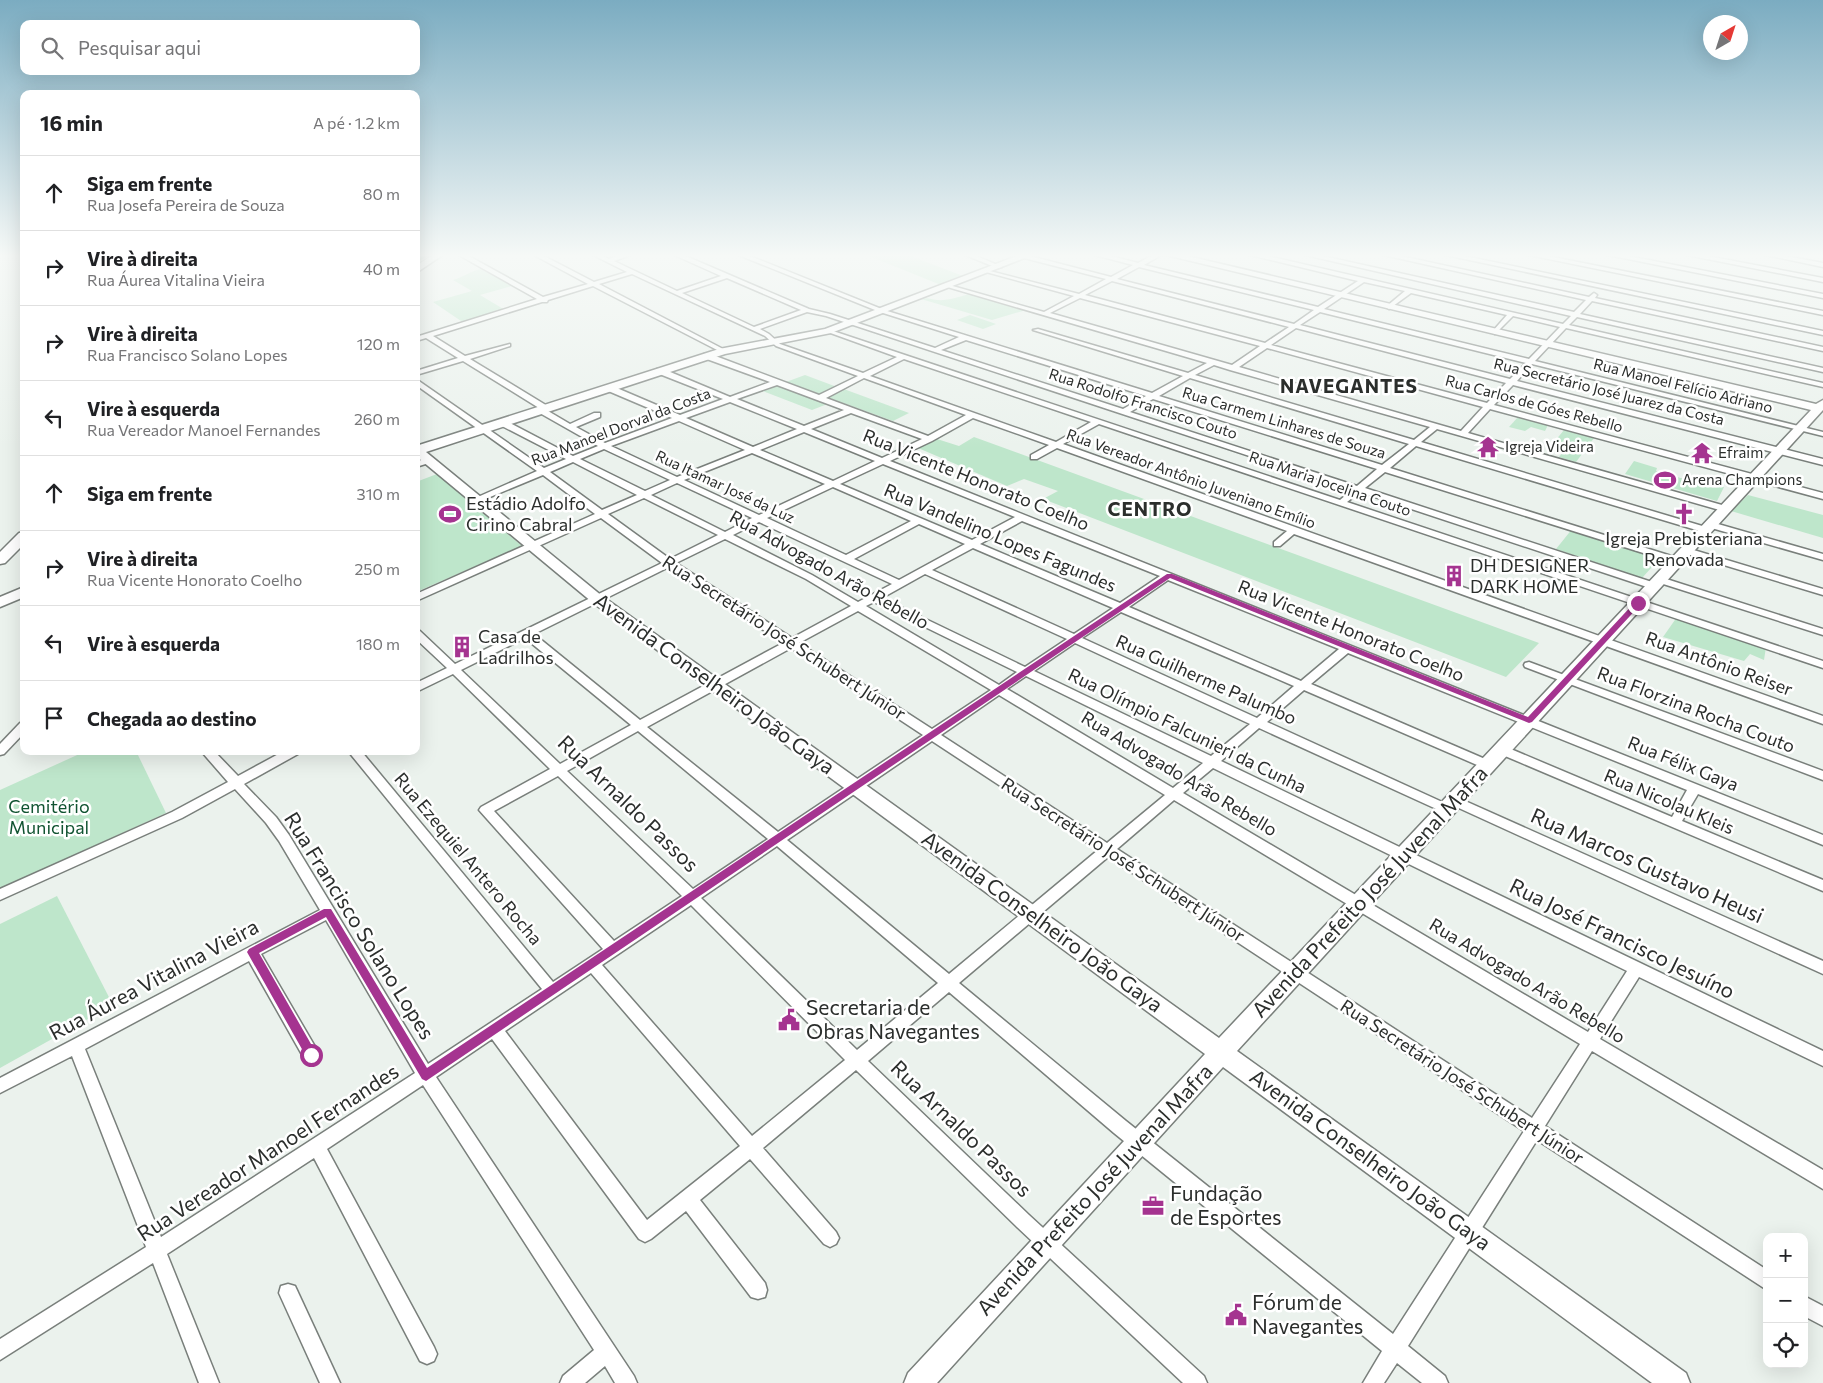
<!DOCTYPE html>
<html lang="pt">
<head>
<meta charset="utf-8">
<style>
  body { margin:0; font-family:Commissioner,sans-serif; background:#f2f2f2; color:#202124 }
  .controls { position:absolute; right:15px; bottom:15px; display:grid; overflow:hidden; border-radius:10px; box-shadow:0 5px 20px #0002 }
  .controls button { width:45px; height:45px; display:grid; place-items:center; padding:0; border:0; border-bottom:1px solid #e0e0e0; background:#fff; color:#202124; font:25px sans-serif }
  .compass { position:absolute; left:1703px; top:15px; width:45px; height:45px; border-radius:50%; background:#fff; box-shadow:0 5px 20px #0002; rotate:39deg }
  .stop { position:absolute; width:15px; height:15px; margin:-11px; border:4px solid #a53490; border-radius:50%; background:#fff }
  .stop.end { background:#a53490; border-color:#fff; box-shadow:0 1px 5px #0008 }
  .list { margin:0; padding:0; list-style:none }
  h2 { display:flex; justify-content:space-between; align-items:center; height:65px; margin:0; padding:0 20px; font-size:21px }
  h2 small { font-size:16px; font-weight:400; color:#757577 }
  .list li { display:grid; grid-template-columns:32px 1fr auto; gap:15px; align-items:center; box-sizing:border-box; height:75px; padding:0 20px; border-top:1px solid #e0e0e0 }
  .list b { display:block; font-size:19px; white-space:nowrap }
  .list p { margin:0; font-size:16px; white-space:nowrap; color:#757577 }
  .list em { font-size:16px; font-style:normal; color:#757577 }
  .icon { flex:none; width:28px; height:28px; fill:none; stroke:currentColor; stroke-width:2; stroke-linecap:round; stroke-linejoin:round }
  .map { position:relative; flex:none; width:1823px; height:1383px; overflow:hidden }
  .search { position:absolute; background:#fff; box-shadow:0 5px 20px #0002; left:20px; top:20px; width:400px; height:55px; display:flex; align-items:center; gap:12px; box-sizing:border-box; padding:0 18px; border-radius:10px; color:#757577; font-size:19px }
  .panel { position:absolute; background:#fff; box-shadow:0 5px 20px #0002; left:20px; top:90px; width:400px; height:665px; border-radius:10px }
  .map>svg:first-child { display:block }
</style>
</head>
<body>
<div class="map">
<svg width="1823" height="1383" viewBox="0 0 1823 1383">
  <rect width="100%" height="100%" fill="#ebf2ed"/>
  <g fill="#bee6cb">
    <polygon points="864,254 910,254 908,255 963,276 941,285"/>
    <path d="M481,269L512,286L480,295L505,310L464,323L433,302L472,291L453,280C464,277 470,271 481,269Z"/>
    <path d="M969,294L1026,310L992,320L921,299C928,297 930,299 937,300C946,301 960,297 969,294Z"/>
    <polygon points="970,315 996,324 983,329 957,320"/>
    <polygon points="805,375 837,387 820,394 786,382"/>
    <polygon points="777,383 830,403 812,410 760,390"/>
    <polygon points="841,388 909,413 893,421 824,396"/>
    <polygon points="1518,417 1548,425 1545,431 1531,427 1525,431 1509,427"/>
    <polygon points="1564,430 1594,438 1576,462 1559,457 1569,445 1555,441"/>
    <polygon points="974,437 1539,643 1506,677 1043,499 1058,491 1024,479 1007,486 918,448 937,439 959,446"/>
    <polygon points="1634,461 1657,468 1656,471 1716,488 1718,485 1724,487 1717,501 1625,474"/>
    <polygon points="437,474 522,546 416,592 416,482"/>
    <polygon points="1748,495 1823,515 1823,538 1731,511"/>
    <polygon points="1573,528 1661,557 1642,578 1556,549"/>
    <polygon points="1677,617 1766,647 1764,660 1750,654 1744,661 1663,637"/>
    <polygon points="86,751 136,751 166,813 0,889 0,790"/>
    <polygon points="57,896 113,1005 0,1068 0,924"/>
  </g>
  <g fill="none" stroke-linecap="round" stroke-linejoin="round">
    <g stroke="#797f7b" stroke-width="3">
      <g id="street">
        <path d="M457,254H465L543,297L588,284L532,254H540L594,282L627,272L591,254H600L609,259L622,254H633L614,261L677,291L721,276L672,254H681L809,309L830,314L935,348L959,337L880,312L736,254H745L884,310L1152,393L1183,376L1033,330L1038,329L1188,373L1207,363L944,286L949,285L1044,312L1074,296L986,272V270L1079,294L1106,279L1024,258L1023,257L1026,255L1111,277L1133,265L1091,254H1103L1138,263L1155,254H1163L1144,265L1318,307L1358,281L1246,254H1259L1563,324L1571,316L1301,254H1314L1574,312L1586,300L1379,254H1392L1589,297L1594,293L1597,295L1595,298L1823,347V351L1592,301L1580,314L1823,368V372L1577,317L1569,325L1823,383V387L1566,328L1535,361L1823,432V436L1532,364L1517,381L1823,459V465L1513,385L1494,405L1823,493V499L1490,409L1468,433L1729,507L1730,509L1729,511H1723L1437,429L1421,442L1709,528V532H1703L1416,446L1390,468L1681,559L1683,561L1681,563H1675L1385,472L1365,488L1658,584L1659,586L1658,588H1650L1360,492L1347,502L1823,661V668L1099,424L1063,444L1823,716V724L1294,534L1280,546H1274V542L1287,531L1057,448L1037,459H1031V455L1049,445L973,418L932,441L890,461L1823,835V845L1698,794L1682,821L1823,880V891L1498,753L1496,750L1502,746L1506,747L1672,817L1687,790L1348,653L1311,684L1492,762L1494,765L1492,768H1484L1304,690L1267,722L1451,806L1453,809L1451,812H1443L1259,728L1221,761L1823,1051V1066L1639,977L1600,1039L1823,1170V1189L1592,1051L1545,1126L1767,1270V1290L1537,1140L1408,1346L1445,1376L1448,1383H1422L1397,1363L1384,1383H1363L1382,1351L1114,1133L949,992L868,1061L1029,1215L1204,1376L1207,1383H1183L1017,1227L856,1070L763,1148L836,1232L839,1238L836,1244L830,1247L824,1244L750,1159L700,1200L765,1283L767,1290L765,1297L758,1299L751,1297L686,1211L651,1239L645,1242L639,1239L492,1039L436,1077L634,1376L637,1383H615L605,1366L585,1383H560L563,1376L594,1350L423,1085L327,1149L434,1347L437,1354L434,1361L427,1364L420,1361L314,1158L167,1254L219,1383H199L153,1263L0,1360V1339L146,1247L72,1056L0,1093V1078L320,910L279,841L266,823L235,789L182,818L0,900V889L172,812L228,782L201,751H214L238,776L284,751H300L298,754L244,784L276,817L289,835L428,1064L542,989L348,751H361L553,982L603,949L479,810L481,807L550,769L453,674L416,692V683L447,668L416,639V630L420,631L455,664L662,563L601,518L416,601V594L595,514L543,475L478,502L475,503L471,500L537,471L416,385V379L544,468L566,459L500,425V421H506L573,456L598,446L538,412L537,410L539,408L463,361L416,375V371L458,358L426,338L416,341V337L537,299ZM1139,267L1314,310L1294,324L1117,279ZM632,274L765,336L776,346L858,376L819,395L710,354H704V358L770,382L730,397L663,369H657V373L723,399L680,415L612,386H606V390L672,418L605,443L576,427L600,417V413H594L570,424L548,411L550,409L549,407L470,359L510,346V344L465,356L433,336L542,302H547L548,300L593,286L721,352H725V350L599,284ZM727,278L801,310L754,327L682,293ZM1112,281L1289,327L1265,343L1085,295ZM1364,282L1405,291L1387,306L1386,307L1389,309L1411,293L1507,315L1492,332L1495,334L1513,316L1560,327L1529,359L1324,309ZM1080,298L1260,346L1232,365L1050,313ZM807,312L826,316L1352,490L1340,500L830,330L825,331L897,357L863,373L780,344L769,334L760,329ZM1320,312L1526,363L1510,379L1300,325ZM1296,328L1506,383L1487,403L1271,345ZM966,340L1146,396L1123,409L941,350ZM1267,348L1483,407L1461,431L1239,367ZM904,359L1091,422L1056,442L870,376ZM1214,365L1230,370L1430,427L1414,440L1195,375ZM864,378L966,415L928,436L826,398ZM1190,378L1409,444L1382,465L1159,396ZM777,385L844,410L804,426L737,399ZM1153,399L1377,469L1357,486L1130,412ZM730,402L797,429L753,447L686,418ZM851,413L922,439L882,458L811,429ZM679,421L745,450L677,477L611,446ZM804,432L875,461L833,481L760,450ZM604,449L670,480L645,491L580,459ZM752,453L825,484L759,515L684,480ZM573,462L637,495L602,510L550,472ZM883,464L1015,517L972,540L840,484ZM677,483L752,518L725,532L651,495ZM833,487L911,521L846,555L767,518ZM644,498L718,535L670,559L608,514ZM1022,521L1160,576L1120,603L980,544ZM759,522L892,584L858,602L812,575L733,535ZM919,524L965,544L899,580L854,559ZM725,539L806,579L851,606L792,638L676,563ZM973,548L1113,608L1074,634L932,570ZM669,567L783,643L640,720L534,634ZM925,574L1067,639L1025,667L882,598ZM1168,580L1339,649L1301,681L1129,607ZM874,602L1017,672L999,685L866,606ZM858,611L991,690L932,729L799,643ZM1121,612L1294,686L1257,718L1082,638ZM525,638L631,725L560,764L461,670ZM1075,643L1250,724L1211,756L1034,671ZM791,648L923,735L778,832L647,727ZM1026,676L1203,763L1173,788L1007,689ZM999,695L1165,795L1107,843L941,735ZM638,731L768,839L693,889L567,771ZM932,741L1098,850L949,974L787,840ZM1213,768L1627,971L1588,1032L1183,793ZM558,776L682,896L614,941L494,811ZM1174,800L1580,1044L1532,1118L1117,849ZM777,846L938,983L857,1050L701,898ZM1108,857L1524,1131L1393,1334L1126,1121L959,983ZM691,905L845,1060L752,1136L602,965ZM326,920L415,1073L161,1237L85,1049L249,961L305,1060L311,1062L317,1060L319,1055L317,1050L261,954ZM591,973L740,1146L647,1220L505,1031Z"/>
        <polygon points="963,254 972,254 1002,267 997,268"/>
        <polygon points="1441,254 1455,254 1823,331 1823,335"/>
        <polygon points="1524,254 1538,254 1823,311 1823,315"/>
        <polygon points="1603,254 1618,254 1823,294 1823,298"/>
        <polygon points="1682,254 1697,254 1823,278 1823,282"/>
        <polygon points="1761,254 1776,254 1823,263 1823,267"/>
        <polygon points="429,457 432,458 432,462 416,467 416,462"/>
        <polygon points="1711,522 1823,554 1823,560 1708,527 1706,525"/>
        <polygon points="1687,548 1823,589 1823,595 1684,553 1684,549"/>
        <polygon points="1660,577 1823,629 1823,635 1657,582 1655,580 1657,578"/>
        <polygon points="1529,662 1823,771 1823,780 1525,667 1524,665 1525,663"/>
        <polygon points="24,722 24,733 4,754 0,755 0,744 20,723"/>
        <polygon points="1454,796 1823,961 1823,974 1450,804 1448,801 1450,798"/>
        <polygon points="288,1284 295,1286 340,1383 320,1383 279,1293 281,1286"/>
        <polygon points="1804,1296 1823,1306 1823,1326 1804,1316"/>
      </g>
    </g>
    <g stroke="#797f7b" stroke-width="3">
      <g id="secondary">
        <polygon points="434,254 444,254 416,273 416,266"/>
        <polygon points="1022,254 1035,254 831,333 725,354 426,452 602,596 1219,1038 1811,410 1162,254 1179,254 1816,404 1823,400 1823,410 1237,1051 1686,1373 1690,1383 1652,1383 1223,1067 937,1383 904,1383 908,1373 1205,1054 592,602 416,456 416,446 719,349 825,329"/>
        <polygon points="24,532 24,544 5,563 0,564 0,552 19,533"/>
        <polygon points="24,587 24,597 0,607 0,597"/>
      </g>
    </g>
    <g stroke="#cccdcc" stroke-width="3">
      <polygon id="highway" points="430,254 416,263 417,254"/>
    </g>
    <use href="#street" fill="#fff" fill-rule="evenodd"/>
    <use href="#secondary" fill="#fff" fill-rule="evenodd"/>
    <use href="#highway" fill="#4ba672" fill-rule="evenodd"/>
  </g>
  <linearGradient id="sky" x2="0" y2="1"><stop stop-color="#7bacc1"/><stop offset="0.57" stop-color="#f6f9f7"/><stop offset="1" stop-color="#f6f9f7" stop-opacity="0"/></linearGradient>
  <rect width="1823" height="448" fill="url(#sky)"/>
  <polygon fill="#a53490" points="1167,574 1172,574 1528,717 1636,601 1642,603 1532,722 1529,723 1170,578 426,1081 422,1079 326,917 259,953 315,1051 317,1055 315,1058 307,1058 247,952 249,949 324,909 331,909 427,1068"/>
  <defs>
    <g id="temple-bare" transform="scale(1.725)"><path d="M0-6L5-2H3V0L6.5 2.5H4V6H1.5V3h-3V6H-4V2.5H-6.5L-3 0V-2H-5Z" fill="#a53490" stroke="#fff" stroke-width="2.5" paint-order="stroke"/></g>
    <g id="stadium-bare" transform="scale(1.725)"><path d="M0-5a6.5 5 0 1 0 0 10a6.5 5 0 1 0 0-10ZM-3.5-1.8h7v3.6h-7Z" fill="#a53490" stroke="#fff" stroke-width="2.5" paint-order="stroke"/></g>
    <g id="church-bare" transform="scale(1.725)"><path d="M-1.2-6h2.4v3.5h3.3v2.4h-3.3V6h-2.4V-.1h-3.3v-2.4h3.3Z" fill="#a53490" stroke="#fff" stroke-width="2.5" paint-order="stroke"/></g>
    <g id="building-bare" transform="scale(1.725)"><path d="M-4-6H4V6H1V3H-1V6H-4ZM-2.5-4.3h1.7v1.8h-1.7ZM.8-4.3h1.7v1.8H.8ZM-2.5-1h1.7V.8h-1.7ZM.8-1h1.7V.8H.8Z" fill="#a53490" stroke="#fff" stroke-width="2.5" paint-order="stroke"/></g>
    <g id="civic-bare" transform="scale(1.725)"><path d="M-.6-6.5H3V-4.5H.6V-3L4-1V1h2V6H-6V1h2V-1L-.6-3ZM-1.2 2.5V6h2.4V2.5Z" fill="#a53490" stroke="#fff" stroke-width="2.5" paint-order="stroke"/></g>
    <g id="office-bare" transform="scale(1.725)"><path d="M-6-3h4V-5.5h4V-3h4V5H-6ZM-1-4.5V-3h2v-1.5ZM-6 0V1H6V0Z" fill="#a53490" stroke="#fff" stroke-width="2.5" paint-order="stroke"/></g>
  </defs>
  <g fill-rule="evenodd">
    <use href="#temple-bare" x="1488" y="447"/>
    <use href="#temple-bare" x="1702" y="453"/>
    <use href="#stadium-bare" x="1665" y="480"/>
    <use href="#stadium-bare" x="450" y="514"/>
    <use href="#church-bare" x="1684" y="514"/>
    <use href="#building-bare" x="1454" y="576"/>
    <use href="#building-bare" x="462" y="647"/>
    <use href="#civic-bare" x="789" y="1020"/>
    <use href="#office-bare" x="1153" y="1206"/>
    <use href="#civic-bare" x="1236" y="1315"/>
  </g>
  <g text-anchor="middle" stroke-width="5" stroke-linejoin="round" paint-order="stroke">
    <g font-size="15" fill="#2b2e2c" stroke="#fff">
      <text transform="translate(1683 386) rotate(14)" y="5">Rua Manoel Felício Adriano</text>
      <text transform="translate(1609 392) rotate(14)" y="5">Rua Secretário José Juarez da Costa</text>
      <text transform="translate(1143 404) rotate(18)" y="5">Rua Rodolfo Francisco Couto</text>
      <text transform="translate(1534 404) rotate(15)" y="5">Rua Carlos de Góes Rebello</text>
      <text transform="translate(1284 423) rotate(17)" y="5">Rua Carmem Linhares de Souza</text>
      <text transform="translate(621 427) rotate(-21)" y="5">Rua Manoel Dorval da Costa</text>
      <text transform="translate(1191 479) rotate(20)" y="5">Rua Vereador Antônio Juveniano Emílio</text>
      <text transform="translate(1330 484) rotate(19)" y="5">Rua Maria Jocelina Couto</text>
      <text transform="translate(725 487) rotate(25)" y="5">Rua Itamar José da Luz</text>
    </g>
    <g font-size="15" fill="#2b2e2c" stroke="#fff" text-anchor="start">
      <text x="1505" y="452">Igreja Videira</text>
      <text x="1718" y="458">Efraim</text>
      <text x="1682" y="485">Arena Champions</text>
    </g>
    <g font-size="18" fill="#2b2e2c" stroke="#fff">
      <text transform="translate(976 480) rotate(22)" y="6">Rua Vicente Honorato Coelho</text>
      <text transform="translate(1000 538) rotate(23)" y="6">Rua Vandelino Lopes Fagundes</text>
      <text transform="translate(829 570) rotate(29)" y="6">Rua Advogado Arão Rebello</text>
      <text transform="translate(1351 631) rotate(22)" y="6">Rua Vicente Honorato Coelho</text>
      <text transform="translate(784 638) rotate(33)" y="6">Rua Secretário José Schubert Júnior</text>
      <text transform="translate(1719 664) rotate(20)" y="6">Rua Antônio Reiser</text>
      <text transform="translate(1206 680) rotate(24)" y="6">Rua Guilherme Palumbo</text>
      <text transform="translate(1696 710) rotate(21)" y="6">Rua Florzina Rocha Couto</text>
      <text transform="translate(1187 731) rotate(26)" y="6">Rua Olímpio Falcunieri da Cunha</text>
      <text transform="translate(1683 764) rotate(22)" y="6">Rua Félix Gaya</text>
      <text transform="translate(1179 774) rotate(31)" y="6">Rua Advogado Arão Rebello</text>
      <text transform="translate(1669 802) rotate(23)" y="6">Rua Nicolau Kleis</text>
      <text transform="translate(468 859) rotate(50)" y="6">Rua Ezequiel Antero Rocha</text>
      <text transform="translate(1123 860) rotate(33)" y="6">Rua Secretário José Schubert Júnior</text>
      <text transform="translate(1527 981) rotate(31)" y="6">Rua Advogado Arão Rebello</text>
      <text transform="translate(1462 1082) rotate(33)" y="6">Rua Secretário José Schubert Júnior</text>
    </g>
    <g font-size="18" fill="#2b2e2c" stroke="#fff" text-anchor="start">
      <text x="466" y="510">Estádio Adolfo<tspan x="466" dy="21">Cirino Cabral</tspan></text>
      <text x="1684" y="545" text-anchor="middle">Igreja Prebisteriana<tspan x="1684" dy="21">Renovada</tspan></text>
      <text x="1470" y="572">DH DESIGNER<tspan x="1470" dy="21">DARK HOME</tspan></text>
      <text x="478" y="643">Casa de<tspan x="478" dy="21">Ladrilhos</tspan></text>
    </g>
    <g font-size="18" fill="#105331" stroke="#fff">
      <text x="49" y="813">Cemitério<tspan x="49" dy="21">Municipal</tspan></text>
    </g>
    <g font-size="19" font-weight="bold" letter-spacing="1" fill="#2b2e2c" stroke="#fff">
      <text x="1349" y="393">NAVEGANTES</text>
      <text x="1150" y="516">CENTRO</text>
    </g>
    <g font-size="21" fill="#2b2e2c" stroke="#fff">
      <text transform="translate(714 684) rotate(36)" y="7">Avenida Conselheiro João Gaya</text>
      <text transform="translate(628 804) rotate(44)" y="7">Rua Arnaldo Passos</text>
      <text transform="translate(1647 866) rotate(24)" y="7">Rua Marcos Gustavo Heusi</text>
      <text transform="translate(1370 892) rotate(-47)" y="7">Avenida Prefeito José Juvenal Mafra</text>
      <text transform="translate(1042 922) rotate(36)" y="7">Avenida Conselheiro João Gaya</text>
      <text transform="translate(359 926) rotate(58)" y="7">Rua Francisco Solano Lopes</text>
      <text transform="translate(1622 939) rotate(26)" y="7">Rua José Francisco Jesuíno</text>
      <text transform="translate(154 980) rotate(-28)" y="7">Rua Áurea Vitalina Vieira</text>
      <text transform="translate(961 1129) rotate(44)" y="7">Rua Arnaldo Passos</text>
      <text transform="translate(268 1153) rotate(-33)" y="7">Rua Vereador Manoel Fernandes</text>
      <text transform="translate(1370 1160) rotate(36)" y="7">Avenida Conselheiro João Gaya</text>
      <text transform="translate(1095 1190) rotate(-47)" y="7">Avenida Prefeito José Juvenal Mafra</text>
    </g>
    <g font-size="21" fill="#2b2e2c" stroke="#fff" text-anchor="start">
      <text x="806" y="1015">Secretaria de<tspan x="806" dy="24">Obras Navegantes</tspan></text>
      <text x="1170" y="1201">Fundação<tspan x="1170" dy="24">de Esportes</tspan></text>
      <text x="1252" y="1310">Fórum de<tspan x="1252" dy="24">Navegantes</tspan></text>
    </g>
  </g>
</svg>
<div class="controls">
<button>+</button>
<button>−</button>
<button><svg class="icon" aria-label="locate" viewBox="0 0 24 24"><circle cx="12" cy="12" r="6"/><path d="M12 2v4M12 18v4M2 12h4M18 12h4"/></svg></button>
</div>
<svg class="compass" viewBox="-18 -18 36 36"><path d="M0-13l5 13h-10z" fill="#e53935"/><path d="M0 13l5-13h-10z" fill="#757577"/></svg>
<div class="stop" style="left:311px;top:1055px"></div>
<div class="stop end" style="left:1638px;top:603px"></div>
<div class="search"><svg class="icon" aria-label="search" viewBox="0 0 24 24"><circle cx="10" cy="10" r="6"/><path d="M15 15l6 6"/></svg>Pesquisar aqui</div>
<section class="panel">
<h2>16 min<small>A pé · 1.2 km</small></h2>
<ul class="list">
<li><svg class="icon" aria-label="ahead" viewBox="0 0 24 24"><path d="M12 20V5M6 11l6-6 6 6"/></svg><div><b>Siga em frente</b><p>Rua Josefa Pereira de Souza</p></div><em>80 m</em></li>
<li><svg class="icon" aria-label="right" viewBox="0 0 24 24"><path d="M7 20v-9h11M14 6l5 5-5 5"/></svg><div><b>Vire à direita</b><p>Rua Áurea Vitalina Vieira</p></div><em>40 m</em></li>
<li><svg class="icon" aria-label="right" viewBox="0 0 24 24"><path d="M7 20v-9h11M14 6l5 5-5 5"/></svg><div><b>Vire à direita</b><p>Rua Francisco Solano Lopes</p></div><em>120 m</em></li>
<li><svg class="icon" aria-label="left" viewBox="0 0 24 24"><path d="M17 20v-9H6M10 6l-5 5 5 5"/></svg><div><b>Vire à esquerda</b><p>Rua Vereador Manoel Fernandes</p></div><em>260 m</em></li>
<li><svg class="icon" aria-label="ahead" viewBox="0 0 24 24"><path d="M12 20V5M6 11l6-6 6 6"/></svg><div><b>Siga em frente</b></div><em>310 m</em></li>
<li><svg class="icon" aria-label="right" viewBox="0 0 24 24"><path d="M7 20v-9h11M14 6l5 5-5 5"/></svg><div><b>Vire à direita</b><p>Rua Vicente Honorato Coelho</p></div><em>250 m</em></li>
<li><svg class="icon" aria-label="left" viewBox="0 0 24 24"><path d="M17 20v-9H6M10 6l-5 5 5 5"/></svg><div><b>Vire à esquerda</b></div><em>180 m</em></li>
<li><svg class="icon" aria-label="arrive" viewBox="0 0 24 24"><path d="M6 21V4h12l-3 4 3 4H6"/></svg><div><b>Chegada ao destino</b></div></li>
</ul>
</section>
</div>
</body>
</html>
